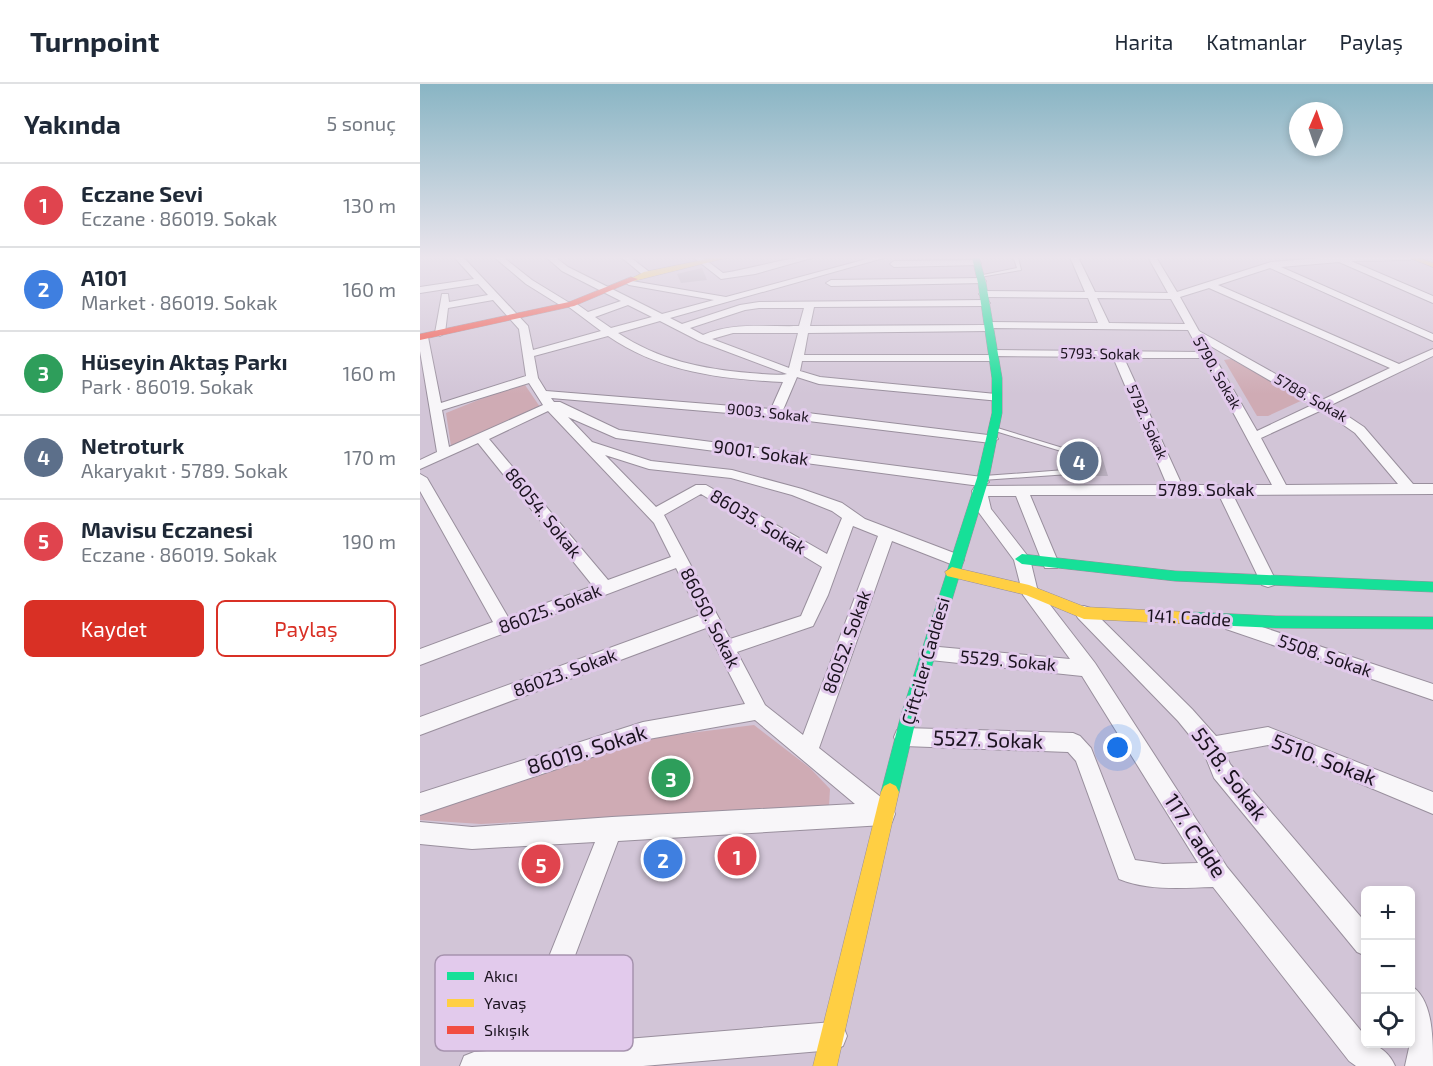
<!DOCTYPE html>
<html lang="tr">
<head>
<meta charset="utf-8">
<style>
  body { margin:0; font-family:"Exo 2",sans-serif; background:#f6f6f7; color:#1f2937 }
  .controls { position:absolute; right:18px; bottom:18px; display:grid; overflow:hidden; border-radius:9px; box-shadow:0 3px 9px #0003 }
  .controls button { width:54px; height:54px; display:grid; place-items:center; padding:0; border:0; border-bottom:2px solid #e0e1e3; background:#fff; color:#1f2937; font:30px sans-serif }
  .compass { position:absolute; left:869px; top:18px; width:54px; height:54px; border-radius:50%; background:#fff; box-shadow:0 3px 9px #0003; rotate:2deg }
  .you { position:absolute; left:698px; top:664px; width:21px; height:21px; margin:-15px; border:4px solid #fff; border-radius:50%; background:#1a73e8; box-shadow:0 0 0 9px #1a73e833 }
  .badge { display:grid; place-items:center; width:39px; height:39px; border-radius:50%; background:#d93025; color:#fff; font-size:20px; font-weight:700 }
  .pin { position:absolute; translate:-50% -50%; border:3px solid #fff; box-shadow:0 2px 6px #0006 }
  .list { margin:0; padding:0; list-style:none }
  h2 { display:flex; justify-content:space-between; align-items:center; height:78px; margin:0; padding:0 24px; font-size:26px }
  h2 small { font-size:20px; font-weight:400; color:#747a83 }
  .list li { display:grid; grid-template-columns:39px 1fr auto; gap:18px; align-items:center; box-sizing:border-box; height:84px; padding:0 24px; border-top:2px solid #e0e1e3 }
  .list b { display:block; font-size:22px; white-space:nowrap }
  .list p { margin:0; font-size:20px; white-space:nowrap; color:#747a83 }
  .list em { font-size:20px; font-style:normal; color:#747a83 }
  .actions { display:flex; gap:12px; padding:18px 24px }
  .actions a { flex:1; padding:14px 0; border:2px solid #d93025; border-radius:9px; text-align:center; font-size:21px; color:#d93025 }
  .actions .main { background:#d93025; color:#fff }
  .icon { flex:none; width:33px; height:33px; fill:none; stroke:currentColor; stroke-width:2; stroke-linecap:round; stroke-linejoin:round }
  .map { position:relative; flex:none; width:1013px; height:982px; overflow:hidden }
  header { display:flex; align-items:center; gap:36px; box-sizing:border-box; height:84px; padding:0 30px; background:#fff; border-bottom:2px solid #e0e1e3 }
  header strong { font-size:28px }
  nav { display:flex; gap:33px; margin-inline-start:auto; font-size:21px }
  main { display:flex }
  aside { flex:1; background:#fff }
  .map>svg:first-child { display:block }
</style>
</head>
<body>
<header>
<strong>Turnpoint</strong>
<nav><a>Harita</a><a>Katmanlar</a><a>Paylaş</a></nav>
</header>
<main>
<aside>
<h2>Yakında<small>5 sonuç</small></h2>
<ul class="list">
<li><span class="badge" style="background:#e0444e">1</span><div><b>Eczane Sevi</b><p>Eczane · 86019. Sokak</p></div><em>130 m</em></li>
<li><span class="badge" style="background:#3f7fe0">2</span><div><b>A101</b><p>Market · 86019. Sokak</p></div><em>160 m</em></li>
<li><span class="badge" style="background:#2e9e5b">3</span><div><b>Hüseyin Aktaş Parkı</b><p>Park · 86019. Sokak</p></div><em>160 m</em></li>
<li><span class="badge" style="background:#5c6f8a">4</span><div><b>Netroturk</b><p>Akaryakıt · 5789. Sokak</p></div><em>170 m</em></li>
<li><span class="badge" style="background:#e0444e">5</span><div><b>Mavisu Eczanesi</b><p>Eczane · 86019. Sokak</p></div><em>190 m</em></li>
</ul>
<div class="actions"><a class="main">Kaydet</a><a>Paylaş</a></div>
</aside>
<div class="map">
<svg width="1013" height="982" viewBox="0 0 1013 982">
  <rect width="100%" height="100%" fill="#d2c5d7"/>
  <g fill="#cfabb4">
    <polygon points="811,275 885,315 848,332 837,332 804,276"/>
    <polygon points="103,298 120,323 31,362 26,329"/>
    <polygon points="334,641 390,684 410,705 409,722 61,740 0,736 0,729 222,655"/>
  </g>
  <g fill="#b9afbe">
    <polygon points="282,184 287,196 261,199 257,190"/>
    <polygon points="647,363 679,363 688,392 650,392 654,387"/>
  </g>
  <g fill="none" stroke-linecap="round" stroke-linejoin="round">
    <g stroke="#998f9d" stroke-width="2">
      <g id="lane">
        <polygon points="589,173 598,173 601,186 560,193 558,192 597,184 594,175"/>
        <polygon points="574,343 646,365 652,388 649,390 562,396 560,394 562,392 564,392 645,386 641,367 572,346 571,345"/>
      </g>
    </g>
    <g stroke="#998f9d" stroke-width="2">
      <g id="street">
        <path d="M34,173H43L108,242L113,266L181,247L149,223H143L106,200L74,173H83L112,196L148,218H154L168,228L201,217L142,187L126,173H135L148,183L242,230L294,216L209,201L204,198L206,196L306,213L454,173H467L250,234L262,240L320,221L339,218L565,216L570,219L565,222L394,223L390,242L564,241L569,238L678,239L668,214L564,213L559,210L564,207L665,208L650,173H658L675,208L748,209L728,173H736L757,208L851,178L913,173H994L990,176L931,177L1013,212V219L919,178L861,183L1013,250V257L850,184L798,201L979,280L1013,265V272L911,321L944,343L993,400H1013V410L813,411L856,497L854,501L848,503L842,501L799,411H610L639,480L637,484H625L623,480L596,412H568L571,425L610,475L617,504L675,579L807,783L946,953V960C959,960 970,970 975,982H936L929,977L793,803C763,804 728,807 699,795L656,677L648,668L484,662L477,660L474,653L477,646L484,644L653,649L660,652L671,664L715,776L743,780L778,779L662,592L501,575L499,570L501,565L508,562L650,575L603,511L594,476L557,426L552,407L554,404L560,402L196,354L148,333L172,358L231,377L312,386L382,405L422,419L445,435L542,472L544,476L542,480L536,482L472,457L399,664L472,722L475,730L472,738L464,741L198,757L121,962L413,938L423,942L427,952L423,962L413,966L223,982H40L44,972L54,968L92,965L175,758L52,765L0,760V738L52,743L192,733L435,720L335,636L223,656L0,731V709L223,638L325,620L286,544L0,651V633L280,531L256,484L0,581V565L73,538L0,407V390L7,394L88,533L173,502L58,359L0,385V376L17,368L0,267V251L8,253L21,319L106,292L99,245L73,216L28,224L25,249L20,252L15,249L22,210H28L29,218L68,211L58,200L0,209V203L54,195ZM789,204L970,284L902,316L779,247L760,213ZM677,214L751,215L765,240L689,239ZM208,221L232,233L191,244L175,233ZM339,224H384L379,242C348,243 313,238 283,251L270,244L325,226ZM240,237L279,257L367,290C357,292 342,290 330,289C283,285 238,276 198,249ZM574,244L768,246L780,268L573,266L569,267V271H384L388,249L569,247ZM313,249H378L369,284L292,255ZM188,252C240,288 301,295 363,298L351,325L126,307L118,294L114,272ZM787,260L892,321L837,347ZM578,272L693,273L747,401L563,402L569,398L562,393L199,346L140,318H134L131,314L355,333L571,359L578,355L576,352L363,326L377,293L399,300L580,317V311L576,310L400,293L380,287L382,277H574L578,276ZM704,274H784L852,401H762ZM109,299L123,321L29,363L22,326ZM902,326L935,349L978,400L866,401L841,354ZM128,327L234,439L251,473L188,496L69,355ZM185,371L229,385L311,394L372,411L412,427L422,434L407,470L286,401H276L236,423ZM281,410L402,483L381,532L310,555L244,431ZM433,442L458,452L383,651L345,621L317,568L393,542L408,511Z"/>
        <polygon points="201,173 210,173 232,190 224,192"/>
        <path d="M273,173H282L303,189C332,185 368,172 395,173L335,190L301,195Z"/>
        <polygon points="557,176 561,179 560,181 474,183 470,180 474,177"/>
        <polygon points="561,194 566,197 564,199 411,202 406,199 411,196"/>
        <polygon points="664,522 670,524 772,625 796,652 848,643 1013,708 1013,730 848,661 805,669 810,680 946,839 946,872 937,868 794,694 784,669 758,637 658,534 655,529 658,524"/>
        <polygon points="812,533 1013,600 1013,616 806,545 803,540 806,535"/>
        <path d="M990,901C1013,914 1013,953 1013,982H985L994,941L990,936Z"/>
      </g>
    </g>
    <g stroke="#998f9d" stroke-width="1">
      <g id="fast">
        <polygon points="552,173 559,173 566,199 582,294 582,329 569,394 497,631 479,708 476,714 470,717 464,714 461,708 481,631 557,394 572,329 572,294 558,199"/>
        <polygon points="602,470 755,487 1013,498 1013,508 755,497 602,480 595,475"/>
        <polygon points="770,528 856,532 1013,533 1013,545 856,544 770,540 765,538 763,534 765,530"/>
      </g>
    </g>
    <g stroke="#998f9d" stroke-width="1">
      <g id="slow">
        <polygon points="297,173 310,173 214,197 210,195 224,188"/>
        <polygon points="987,173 996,173 1013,179 1013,183"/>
        <polygon points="532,483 609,501 665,523 770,528 775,530 777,534 775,538 770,540 664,535 606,511 527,492 525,488"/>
        <polygon points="470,699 476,702 479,708 417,982 393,982 461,708 464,702"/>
      </g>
    </g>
    <g stroke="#998f9d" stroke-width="1">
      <polygon id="jam" points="211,193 218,195 154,222 0,256 0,250 149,218"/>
    </g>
    <use href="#lane" fill="#f8f6f9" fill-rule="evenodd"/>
    <use href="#street" fill="#f8f6f9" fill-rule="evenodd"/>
    <use href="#fast" fill="#16e098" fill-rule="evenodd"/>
    <use href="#slow" fill="#ffcf43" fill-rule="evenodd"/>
    <use href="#jam" fill="#f24e42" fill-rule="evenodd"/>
  </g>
  <linearGradient id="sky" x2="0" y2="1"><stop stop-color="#89b5c4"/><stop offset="0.56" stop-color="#ebe5ed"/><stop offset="1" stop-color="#ebe5ed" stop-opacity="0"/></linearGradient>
  <rect width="1013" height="310" fill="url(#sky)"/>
  <g text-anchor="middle" stroke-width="6" stroke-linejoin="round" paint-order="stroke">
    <g font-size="15" fill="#1a121e" stroke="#e2caec">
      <text transform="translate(680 270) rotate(1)" y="5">5793. Sokak</text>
      <text transform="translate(797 289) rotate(60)" y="5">5790. Sokak</text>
      <text transform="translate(891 314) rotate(30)" y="5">5788. Sokak</text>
      <text transform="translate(348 329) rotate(6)" y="5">9003. Sokak</text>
      <text transform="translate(727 338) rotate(66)" y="5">5792. Sokak</text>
    </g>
    <g font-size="18" fill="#1a121e" stroke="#e2caec">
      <text transform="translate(341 369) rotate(8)" y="6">9001. Sokak</text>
      <text x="786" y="412">5789. Sokak</text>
      <text transform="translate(123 429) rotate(51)" y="6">86054. Sokak</text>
      <text transform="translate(338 438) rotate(31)" y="6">86035. Sokak</text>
      <text transform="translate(130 525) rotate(-21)" y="6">86025. Sokak</text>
      <text transform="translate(290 534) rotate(63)" y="6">86050. Sokak</text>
      <text transform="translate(769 534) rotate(3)" y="6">141. Cadde</text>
      <text transform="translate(427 558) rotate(-70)" y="6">86052. Sokak</text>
      <text transform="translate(905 572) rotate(19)" y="6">5508. Sokak</text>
      <text transform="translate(506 577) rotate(-74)" y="6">Çiftçiler Caddesi</text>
      <text transform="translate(588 577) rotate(5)" y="6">5529. Sokak</text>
      <text transform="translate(145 589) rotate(-20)" y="6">86023. Sokak</text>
    </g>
    <g font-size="21" fill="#1a121e" stroke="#e2caec">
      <text transform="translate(568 656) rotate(2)" y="7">5527. Sokak</text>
      <text transform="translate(167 666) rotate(-17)" y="7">86019. Sokak</text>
      <text transform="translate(904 676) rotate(21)" y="7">5510. Sokak</text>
      <text transform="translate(809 690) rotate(53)" y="7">5518. Sokak</text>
      <text transform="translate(775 752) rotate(57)" y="7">117. Cadde</text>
    </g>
  </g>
  <rect x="15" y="871" width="198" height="96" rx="9" fill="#e2caec" stroke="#a693ae" stroke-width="1.5"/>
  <rect x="27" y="888" width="27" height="8" fill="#16e098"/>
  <rect x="27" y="915" width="27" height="8" fill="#ffcf43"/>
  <rect x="27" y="942" width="27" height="8" fill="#f24e42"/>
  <g font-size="16" fill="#1a121e">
    <text x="64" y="898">Akıcı</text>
    <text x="64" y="925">Yavaş</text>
    <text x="64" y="952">Sıkışık</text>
  </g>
</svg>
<div class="controls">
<button>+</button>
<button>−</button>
<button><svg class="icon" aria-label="locate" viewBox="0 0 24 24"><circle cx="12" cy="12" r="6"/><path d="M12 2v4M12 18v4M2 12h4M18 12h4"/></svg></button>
</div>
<svg class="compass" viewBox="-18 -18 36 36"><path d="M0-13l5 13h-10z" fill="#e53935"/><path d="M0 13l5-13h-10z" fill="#747a83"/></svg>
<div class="you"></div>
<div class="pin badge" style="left:317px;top:772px;background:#e0444e">1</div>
<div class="pin badge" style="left:243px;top:775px;background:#3f7fe0">2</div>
<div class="pin badge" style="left:251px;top:694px;background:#2e9e5b">3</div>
<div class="pin badge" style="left:659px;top:377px;background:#5c6f8a">4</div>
<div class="pin badge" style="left:121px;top:780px;background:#e0444e">5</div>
</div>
</main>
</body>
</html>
